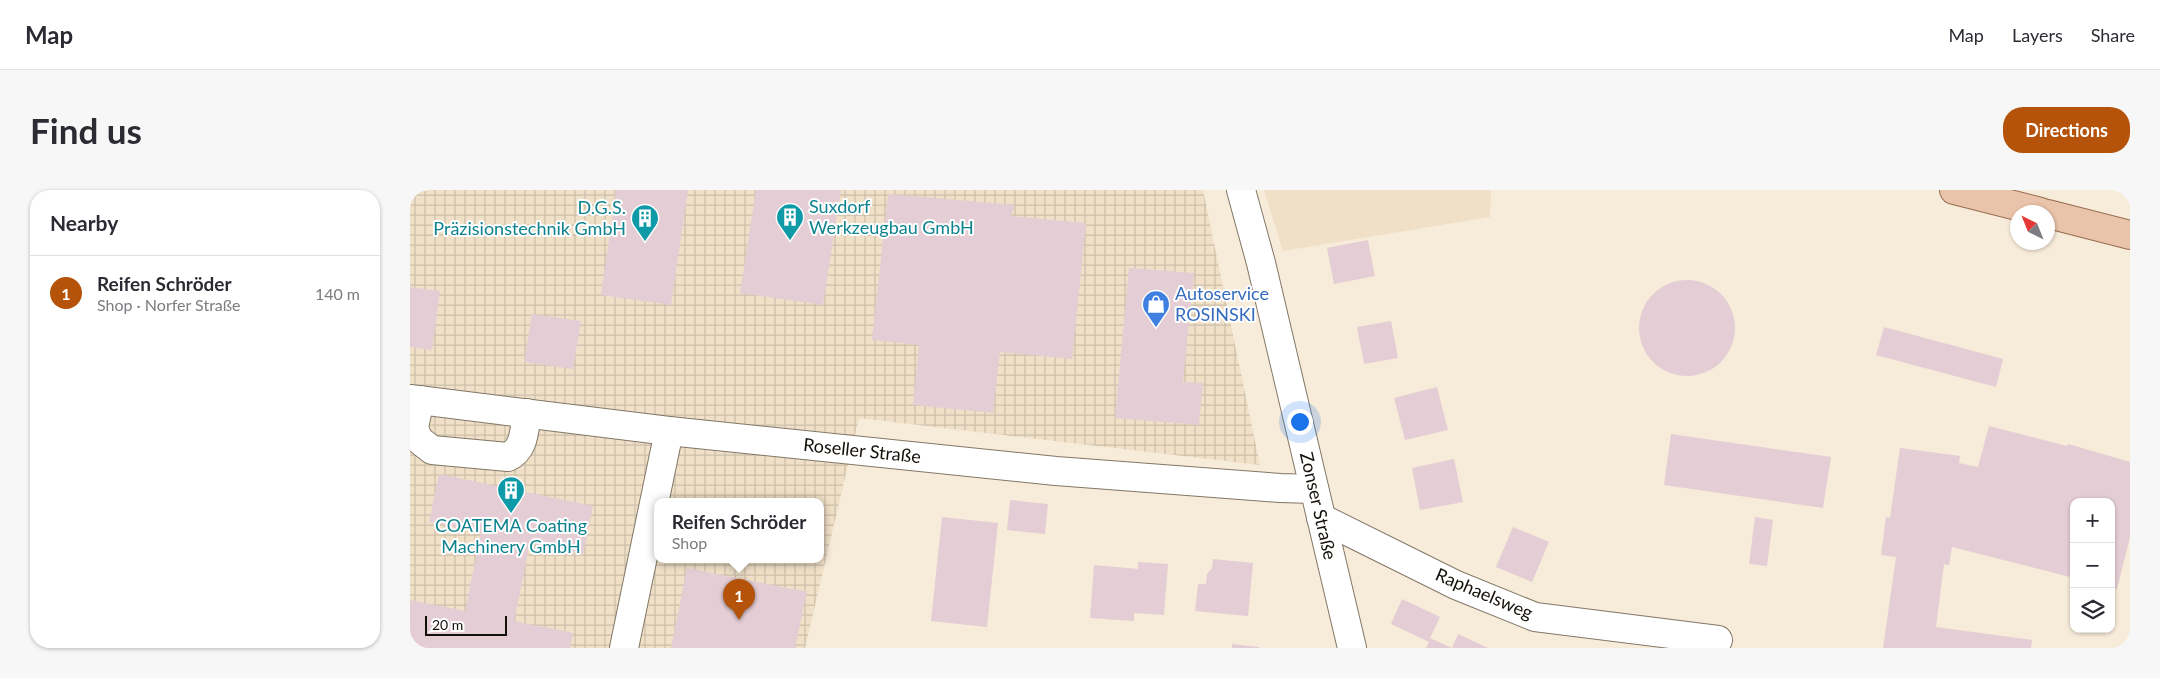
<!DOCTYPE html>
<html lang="en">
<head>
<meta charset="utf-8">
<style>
  body { margin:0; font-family:Lato,sans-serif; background:#f7f7f7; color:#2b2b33 }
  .controls { position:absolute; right:15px; bottom:15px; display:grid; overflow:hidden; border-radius:10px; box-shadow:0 1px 4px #0004 }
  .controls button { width:45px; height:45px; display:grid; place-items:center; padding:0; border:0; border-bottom:1px solid #e1e1e2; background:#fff; color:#2b2b33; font:25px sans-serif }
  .compass { position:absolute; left:1600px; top:15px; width:45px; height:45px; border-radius:50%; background:#fff; box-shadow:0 1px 4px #0004; rotate:317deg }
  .scale { position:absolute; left:15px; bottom:12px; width:82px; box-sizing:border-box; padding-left:5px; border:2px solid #130f09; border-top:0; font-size:14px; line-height:18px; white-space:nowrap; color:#130f09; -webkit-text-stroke:4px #fff; paint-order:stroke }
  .you { position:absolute; left:889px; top:231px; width:18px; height:18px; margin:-12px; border:4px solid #fff; border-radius:50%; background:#1a73e8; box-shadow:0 0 0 8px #1a73e833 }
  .badge { display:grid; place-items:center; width:32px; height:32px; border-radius:50%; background:#b45309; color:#fff; font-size:16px; font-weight:700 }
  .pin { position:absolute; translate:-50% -41px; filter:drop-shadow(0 1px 2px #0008) }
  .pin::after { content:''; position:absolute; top:26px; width:18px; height:15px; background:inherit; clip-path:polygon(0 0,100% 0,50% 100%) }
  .popup { position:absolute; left:244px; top:308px; width:170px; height:65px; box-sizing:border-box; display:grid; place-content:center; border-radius:10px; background:#fff; filter:drop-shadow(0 1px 4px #0005); font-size:16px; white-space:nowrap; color:#7c7c81 }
  .popup b { font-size:19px; color:#2b2b33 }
  .popup::after { content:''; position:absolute; left:50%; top:100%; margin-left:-10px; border:10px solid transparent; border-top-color:#fff }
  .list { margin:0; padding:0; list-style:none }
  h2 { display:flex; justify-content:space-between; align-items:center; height:65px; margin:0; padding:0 20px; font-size:21px }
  h2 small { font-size:16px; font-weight:400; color:#7c7c81 }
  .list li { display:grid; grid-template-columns:32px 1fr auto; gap:15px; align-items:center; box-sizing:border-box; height:75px; padding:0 20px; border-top:1px solid #e1e1e2 }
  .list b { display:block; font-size:19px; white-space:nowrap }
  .list p { margin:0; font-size:16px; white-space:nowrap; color:#7c7c81 }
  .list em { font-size:16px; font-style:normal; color:#7c7c81 }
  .icon { flex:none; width:28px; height:28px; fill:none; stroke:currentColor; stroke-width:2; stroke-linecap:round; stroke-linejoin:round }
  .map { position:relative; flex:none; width:1720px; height:458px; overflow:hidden; border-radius:20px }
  header { display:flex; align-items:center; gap:30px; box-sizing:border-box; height:70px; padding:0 25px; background:#fff; border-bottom:1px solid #e1e1e2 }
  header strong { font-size:24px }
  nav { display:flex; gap:28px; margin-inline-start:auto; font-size:18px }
  .intro { display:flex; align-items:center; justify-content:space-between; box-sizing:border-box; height:120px; padding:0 30px }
  h1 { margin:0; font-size:35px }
  .button { padding:12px 22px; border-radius:20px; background:#b45309; color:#fff; font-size:18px; font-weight:700 }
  main { display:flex; gap:30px; padding:0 30px }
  aside { flex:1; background:#fff; border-radius:20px; box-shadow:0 1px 4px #0004 }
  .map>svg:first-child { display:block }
</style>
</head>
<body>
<header>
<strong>Map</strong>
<nav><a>Map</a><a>Layers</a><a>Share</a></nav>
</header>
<div class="intro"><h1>Find us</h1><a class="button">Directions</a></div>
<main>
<aside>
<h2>Nearby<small></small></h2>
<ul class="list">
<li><span class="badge">1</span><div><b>Reifen Schröder</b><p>Shop · Norfer Straße</p></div><em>140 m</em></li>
</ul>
</aside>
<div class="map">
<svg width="1720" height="458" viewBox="0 0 1720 458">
  <defs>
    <pattern id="industrial-grid" width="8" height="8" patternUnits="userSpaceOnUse" patternTransform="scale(1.25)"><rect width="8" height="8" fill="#f0e0c7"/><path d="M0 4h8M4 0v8" fill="none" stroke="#cdbfaa"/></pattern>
  </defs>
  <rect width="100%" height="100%" fill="#f7ebd9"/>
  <polygon fill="#f0e0c7" points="854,0 1081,0 1080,27 873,61"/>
  <path fill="url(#industrial-grid)" fill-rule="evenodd" d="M0,0H793L850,275L449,228L395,458H0ZM248,311H410V369H248Z"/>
  <g fill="#e4cdd4">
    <polygon points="206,0 278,0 261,115 191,105"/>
    <polygon points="346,0 431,0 413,115 330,103"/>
    <polygon points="478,4 605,15 601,26 676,33 662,169 590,162 583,223 503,215 509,155 462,150"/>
    <polygon points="958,50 965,86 924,94 917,58"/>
    <polygon points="719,78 784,83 773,192 793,193 789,235 705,228"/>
    <circle cx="1277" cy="138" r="48"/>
    <polygon points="0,97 30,101 22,160 0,157"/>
    <polygon points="122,124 171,131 163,179 114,172"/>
    <polygon points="981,131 988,168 954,174 947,137"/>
    <polygon points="1474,137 1593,169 1586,197 1466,165"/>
    <polygon points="1027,197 1038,240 995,250 984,208"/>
    <polygon points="1579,236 1657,256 1658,254 1720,272 1720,347 1707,399 1701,398 1701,312 1664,312 1664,388 1542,357 1539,375 1534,374 1526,437 1622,450 1621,458 1473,458 1486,367 1471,365 1476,327 1480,328 1490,258 1550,266 1549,273 1568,277"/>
    <polygon points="1261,244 1421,267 1413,318 1254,295"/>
    <polygon points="1044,269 1053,312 1010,320 1002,278"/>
    <polygon points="29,284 183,316 173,364 120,353 104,431 163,443 160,458 0,458 0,410 55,421 71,343 19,332"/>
    <polygon points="600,310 638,314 635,344 597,340"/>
    <polygon points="532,327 588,333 577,437 521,431"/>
    <polygon points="1345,327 1363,330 1357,376 1339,374"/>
    <polygon points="1103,337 1139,352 1122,392 1086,377"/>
    <polygon points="803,369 843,373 838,426 785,421 788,394 796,394 797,384 802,378"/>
    <polygon points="728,372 758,374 754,425 724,423 724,431 680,428 684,375 728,379"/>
    <polygon points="277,378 397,402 385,458 261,458"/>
    <polygon points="992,409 1030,427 1020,448 1042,458 1048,444 1078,458 1016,458 1019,452 981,434"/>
    <polygon points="822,454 849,457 849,458 822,458"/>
  </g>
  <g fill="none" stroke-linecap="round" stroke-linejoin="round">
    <g stroke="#817766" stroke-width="30">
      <g id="minor">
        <polyline points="831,0 851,73 942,458"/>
        <polyline points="0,209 259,241 646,281 870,298 904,299"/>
        <path d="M10,210L4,237L8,249L22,260L98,267C115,259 114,240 117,223"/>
        <polyline points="911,328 1046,395 1125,427 1308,450"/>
        <polyline points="214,458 259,241"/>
      </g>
    </g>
    <g stroke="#966b4d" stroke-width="30">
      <g id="major">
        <polyline points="1544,0 1631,22"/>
        <polyline points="1638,24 1720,45"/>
      </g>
    </g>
    <use href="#minor" stroke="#fff" stroke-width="28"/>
    <use href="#major" stroke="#eac4aa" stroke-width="28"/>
  </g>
  <defs>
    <g id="building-pin" transform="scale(1.4375)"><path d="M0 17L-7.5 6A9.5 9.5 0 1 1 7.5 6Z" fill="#0f9aa8" stroke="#fff"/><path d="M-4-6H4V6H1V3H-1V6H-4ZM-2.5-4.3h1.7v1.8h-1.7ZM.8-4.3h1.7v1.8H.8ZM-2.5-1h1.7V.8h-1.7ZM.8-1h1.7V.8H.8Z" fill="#fff"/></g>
    <g id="shop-pin" transform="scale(1.4375)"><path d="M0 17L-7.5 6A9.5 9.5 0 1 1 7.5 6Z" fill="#3f7fe0" stroke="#fff"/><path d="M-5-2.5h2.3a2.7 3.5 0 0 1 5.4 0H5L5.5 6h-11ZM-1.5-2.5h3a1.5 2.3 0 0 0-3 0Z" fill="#fff"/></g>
  </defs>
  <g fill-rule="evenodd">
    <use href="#building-pin" x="380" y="27"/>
    <use href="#building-pin" x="235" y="28"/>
    <use href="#shop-pin" x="746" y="114"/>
    <use href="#building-pin" x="101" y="300"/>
  </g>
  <g text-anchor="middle" stroke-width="4" stroke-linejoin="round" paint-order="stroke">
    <g font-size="18" fill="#0d838f" stroke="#fff" text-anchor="start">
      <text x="399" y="23">Suxdorf<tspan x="399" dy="21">Werkzeugbau GmbH</tspan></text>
      <text x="216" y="24" text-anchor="end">D.G.S.<tspan x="216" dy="21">Präzisionstechnik GmbH</tspan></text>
      <text x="101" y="342" text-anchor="middle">COATEMA Coating<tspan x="101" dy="21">Machinery GmbH</tspan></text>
    </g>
    <g font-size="18" fill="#366cbe" stroke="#fff" text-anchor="start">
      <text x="765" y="110">Autoservice<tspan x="765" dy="21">ROSINSKI</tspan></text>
    </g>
    <g font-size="18" fill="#130f09" stroke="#fff">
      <text transform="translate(452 261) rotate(6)" y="6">Roseller Straße</text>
      <text transform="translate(908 316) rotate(77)" y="6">Zonser Straße</text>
      <text transform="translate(1074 404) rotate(23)" y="6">Raphaelsweg</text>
    </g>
  </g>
</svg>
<div class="controls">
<button>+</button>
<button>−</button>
<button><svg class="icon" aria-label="layers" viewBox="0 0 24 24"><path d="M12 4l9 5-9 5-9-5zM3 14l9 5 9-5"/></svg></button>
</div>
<svg class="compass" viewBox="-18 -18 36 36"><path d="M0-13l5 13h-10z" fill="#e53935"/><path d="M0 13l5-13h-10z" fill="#7c7c81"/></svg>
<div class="scale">20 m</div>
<div class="you"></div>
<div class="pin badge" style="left:329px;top:430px">1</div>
<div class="popup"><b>Reifen Schröder</b>Shop</div>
</div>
</main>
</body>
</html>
